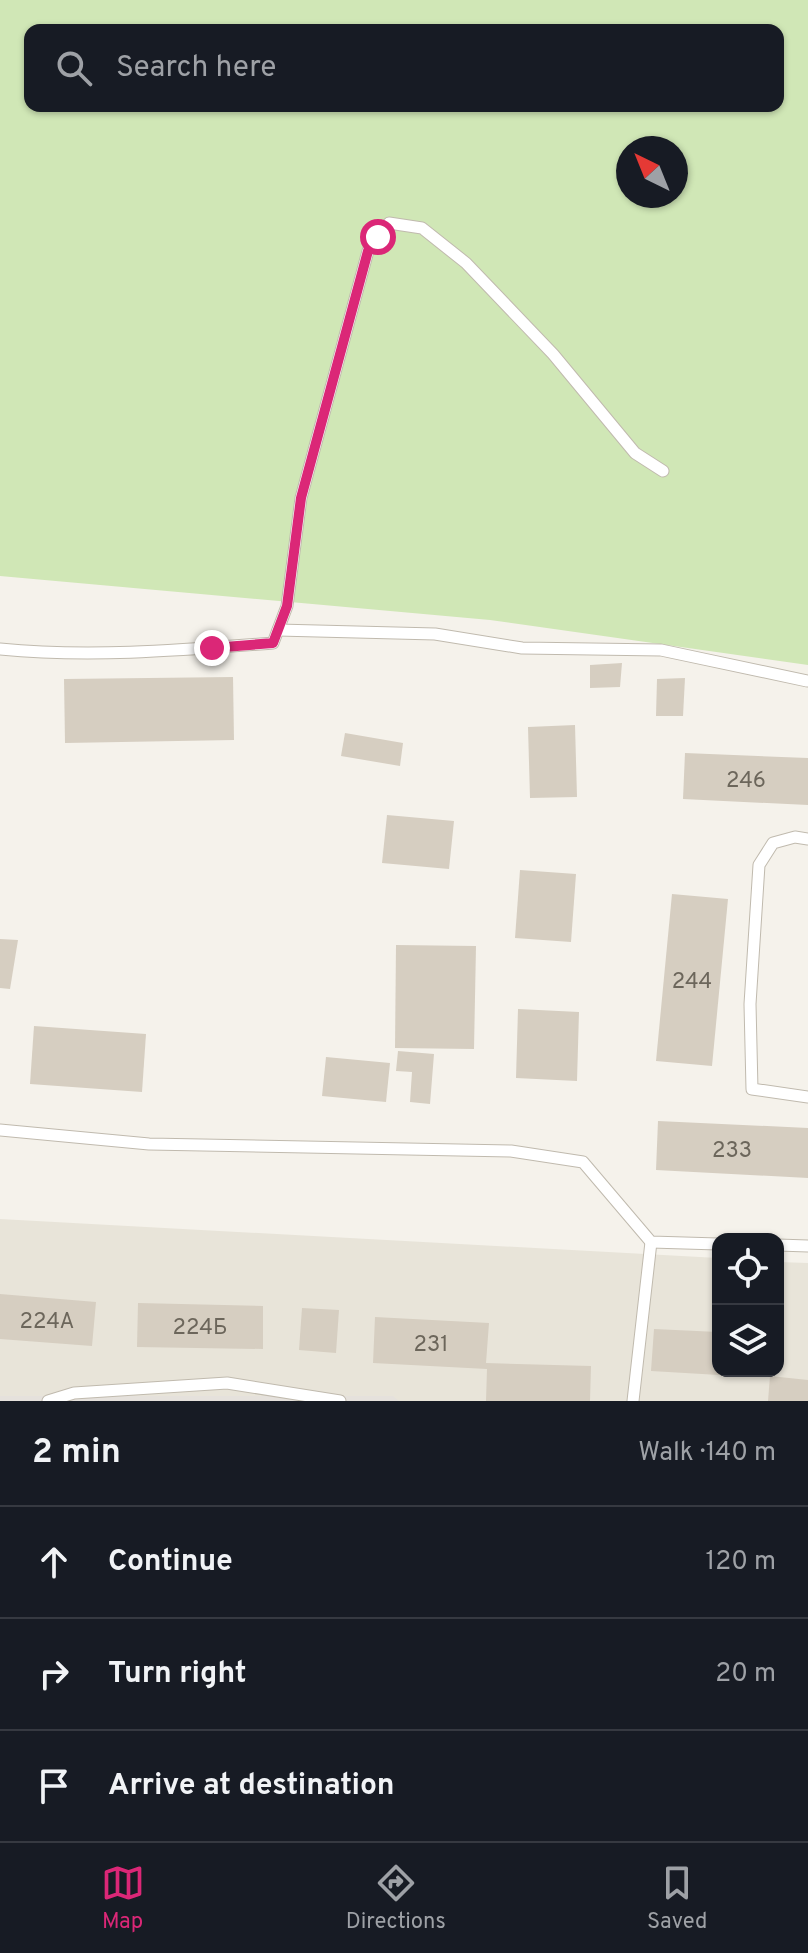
<!DOCTYPE html>
<html lang="en">
<head>
<meta charset="utf-8">
<style>
  body { margin:0; font-family:Overpass,sans-serif; background:#20242c; color:#f1f3f6 }
  .controls { position:absolute; right:24px; bottom:24px; display:grid; overflow:hidden; border-radius:16px; box-shadow:0 2px 6px #0004 }
  .controls button { width:72px; height:72px; display:grid; place-items:center; padding:0; border:0; border-bottom:2px solid #363941; background:#171b24; color:#f1f3f6; font:40px sans-serif }
  .compass { position:absolute; left:616px; top:136px; width:72px; height:72px; border-radius:50%; background:#171b24; box-shadow:0 2px 6px #0004; rotate:317deg }
  .stop { position:absolute; width:24px; height:24px; margin:-18px; border:6px solid #db2777; border-radius:50%; background:#fff }
  .stop.end { background:#db2777; border-color:#fff; box-shadow:0 2px 8px #0008 }
  .list { margin:0; padding:0; list-style:none }
  h2 { display:flex; justify-content:space-between; align-items:center; height:104px; margin:0; padding:0 32px; font-size:34px }
  h2 small { font-size:26px; font-weight:400; color:#9ea1a6 }
  .list li { display:grid; grid-template-columns:52px 1fr auto; gap:24px; align-items:center; box-sizing:border-box; height:112px; padding:0 32px; border-top:2px solid #363941 }
  .list b { display:block; font-size:30px; white-space:nowrap }
  .list em { font-size:26px; font-style:normal; color:#9ea1a6 }
  .icon { flex:none; width:44px; height:44px; fill:none; stroke:currentColor; stroke-width:2; stroke-linecap:round; stroke-linejoin:round }
  .map { position:relative; flex:none; width:808px; height:1401px; overflow:hidden }
  .search { position:absolute; background:#171b24; box-shadow:0 2px 6px #0004; left:24px; right:24px; top:24px; height:88px; display:flex; align-items:center; gap:20px; box-sizing:border-box; padding:0 28px; border-radius:16px; color:#9ea1a6; font-size:30px }
  .sheet { height:440px; background:#171b24 }
  nav { display:flex; justify-content:space-around; align-items:center; box-sizing:border-box; height:112px; border-top:2px solid #363941; background:#171b24; font-size:22px; color:#9ea1a6 }
  nav a { display:grid; justify-items:center; gap:4px }
  nav .on { color:#db2777 }
  .map>svg:first-child { display:block }
</style>
</head>
<body>
<div class="map">
<svg width="808" height="1401" viewBox="0 0 808 1401">
  <rect width="100%" height="100%" fill="#f5f2eb"/>
  <polygon fill="#e8e4d9" points="0,1219 718,1258 718,1371 778,1371 778,1262 808,1263 808,1401 0,1401"/>
  <polygon fill="#e5e1dc" points="0,1396 393,1396 399,1401 0,1401"/>
  <path fill="#d0e7b6" fill-rule="evenodd" d="M0,0H808V665L490,620L0,576ZM30,30H778V106H30ZM628,148H676V196H628Z"/>
  <g fill="#d6cec1">
    <polygon points="622,663 620,687 590,688 590,665"/>
    <polygon points="233,677 234,740 65,743 64,679"/>
    <polygon points="685,678 683,716 656,716 657,679"/>
    <polygon points="575,725 577,797 530,798 528,727"/>
    <polygon points="345,733 403,743 400,766 341,756"/>
    <polygon points="685,753 808,758 808,805 683,799"/>
    <polygon points="387,815 454,821 449,869 382,863"/>
    <polygon points="520,870 576,874 571,942 515,938"/>
    <polygon points="672,894 728,899 712,1066 656,1061"/>
    <polygon points="0,939 18,940 10,989 0,988"/>
    <polygon points="396,945 476,946 474,1049 395,1048"/>
    <polygon points="518,1009 579,1012 577,1081 516,1078"/>
    <polygon points="34,1026 146,1034 142,1092 30,1084"/>
    <polygon points="398,1051 434,1054 430,1104 410,1102 412,1072 396,1071"/>
    <polygon points="326,1057 390,1063 386,1102 322,1096"/>
    <polygon points="658,1121 808,1128 808,1178 656,1170"/>
    <polygon points="0,1294 96,1302 92,1346 0,1339"/>
    <polygon points="138,1303 263,1306 263,1349 137,1347"/>
    <polygon points="302,1308 339,1310 336,1353 299,1350"/>
    <polygon points="375,1317 489,1323 486,1363 591,1366 590,1401 486,1401 487,1369 373,1363"/>
    <polygon points="654,1329 718,1332 718,1371 753,1371 753,1377 651,1371"/>
    <polygon points="770,1376 808,1380 808,1401 768,1401"/>
  </g>
  <g fill="none" stroke-linecap="round" stroke-linejoin="round">
    <g stroke="#c0baae" stroke-width="13">
      <g id="lane">
        <polyline points="278,630 435,634 522,648 661,650 807,681"/>
        <path d="M0,649C91,658 183,650 273,643L287,606L301,498L368,251L389,223L422,228L466,263L553,354L635,453L663,471"/>
        <polyline points="808,839 795,837 773,843 759,865 750,1004 752,1089 808,1097"/>
        <polyline points="0,1130 149,1144 511,1151 583,1162 651,1242 718,1244"/>
        <polyline points="778,1245 808,1246"/>
        <polyline points="48,1401 74,1393 227,1383 340,1401"/>
        <polyline points="633,1401 651,1242"/>
      </g>
    </g>
    <use href="#lane" stroke="#fff" stroke-width="11"/>
  </g>
  <g fill="none" stroke-linecap="round" stroke-linejoin="round">
    <polyline stroke="#db2777" stroke-width="10" points="212,648 273,643 287,606 301,498 368,251 378,237"/>
  </g>
  <g text-anchor="middle" stroke-width="6" stroke-linejoin="round" paint-order="stroke">
    <g font-size="22" fill="#6c665b">
      <text x="746" y="787">246</text>
      <text x="692" y="988">244</text>
      <text x="732" y="1157">233</text>
      <text x="47" y="1328">224А</text>
      <text x="200" y="1334">224Б</text>
      <text x="431" y="1351">231</text>
    </g>
  </g>
</svg>
<div class="controls">
<button><svg class="icon" aria-label="locate" viewBox="0 0 24 24"><circle cx="12" cy="12" r="6"/><path d="M12 2v4M12 18v4M2 12h4M18 12h4"/></svg></button>
<button><svg class="icon" aria-label="layers" viewBox="0 0 24 24"><path d="M12 4l9 5-9 5-9-5zM3 14l9 5 9-5"/></svg></button>
</div>
<svg class="compass" viewBox="-18 -18 36 36"><path d="M0-13l5 13h-10z" fill="#e53935"/><path d="M0 13l5-13h-10z" fill="#9ea1a6"/></svg>
<div class="stop" style="left:378px;top:237px"></div>
<div class="stop end" style="left:212px;top:648px"></div>
<div class="search"><svg class="icon" aria-label="search" viewBox="0 0 24 24"><circle cx="10" cy="10" r="6"/><path d="M15 15l6 6"/></svg>Search here</div>
</div>
<section class="sheet">
<h2>2 min<small>Walk · 140 m</small></h2>
<ul class="list">
<li><svg class="icon" aria-label="ahead" viewBox="0 0 24 24"><path d="M12 20V5M6 11l6-6 6 6"/></svg><div><b>Continue</b></div><em>120 m</em></li>
<li><svg class="icon" aria-label="right" viewBox="0 0 24 24"><path d="M7 20v-9h11M14 6l5 5-5 5"/></svg><div><b>Turn right</b></div><em>20 m</em></li>
<li><svg class="icon" aria-label="arrive" viewBox="0 0 24 24"><path d="M6 21V4h12l-3 4 3 4H6"/></svg><div><b>Arrive at destination</b></div></li>
</ul>
</section>
<nav>
<a class="on"><svg class="icon" aria-label="map" viewBox="0 0 24 24"><path d="M3 6l6-2 6 2 6-2v14l-6 2-6-2-6 2zM9 4v14M15 6v14"/></svg>Map</a>
<a><svg class="icon" aria-label="directions" viewBox="0 0 24 24"><path d="M12 3l9 9-9 9-9-9zM9 14v-3h6M13 9l2 2-2 2"/></svg>Directions</a>
<a><svg class="icon" aria-label="saved" viewBox="0 0 24 24"><path d="M7 4h10v16l-5-4-5 4z"/></svg>Saved</a>
</nav>
</body>
</html>
